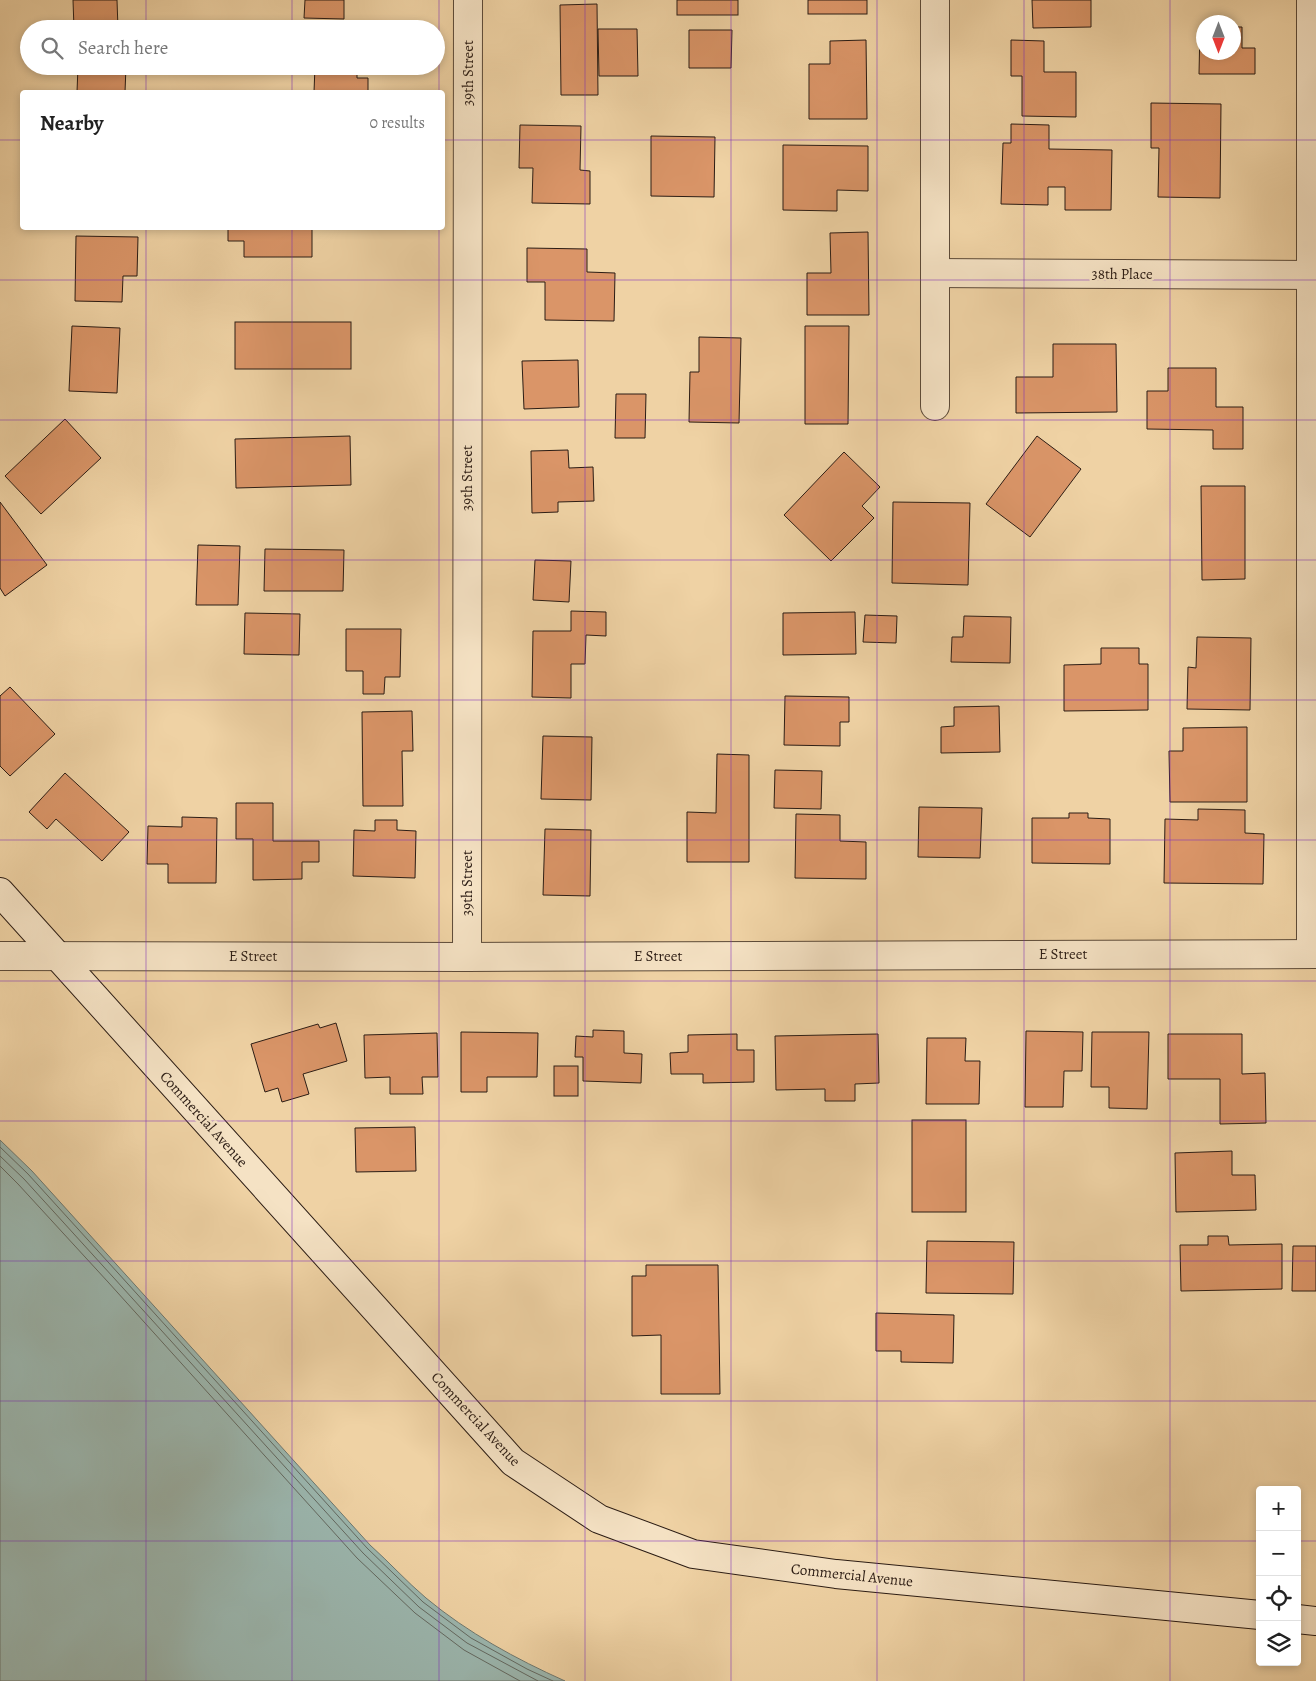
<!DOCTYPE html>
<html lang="en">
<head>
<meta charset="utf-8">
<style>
  body { margin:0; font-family:Alegreya,serif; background:#f2f2f2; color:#222 }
  .controls { position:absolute; right:15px; bottom:15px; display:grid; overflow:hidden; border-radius:5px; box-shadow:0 2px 8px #0003 }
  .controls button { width:45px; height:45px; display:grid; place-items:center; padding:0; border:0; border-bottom:1px solid #e0e0e0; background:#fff; color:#222; font:25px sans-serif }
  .compass { position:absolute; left:1196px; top:15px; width:45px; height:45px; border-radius:50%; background:#fff; box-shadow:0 2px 8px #0003; rotate:180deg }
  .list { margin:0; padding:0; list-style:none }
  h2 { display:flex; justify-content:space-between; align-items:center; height:65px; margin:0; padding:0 20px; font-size:21px }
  h2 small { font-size:16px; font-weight:400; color:#767676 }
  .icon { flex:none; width:28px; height:28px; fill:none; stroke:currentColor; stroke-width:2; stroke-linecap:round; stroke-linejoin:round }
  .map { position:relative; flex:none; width:1316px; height:1681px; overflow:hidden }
  .search { position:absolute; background:#fff; box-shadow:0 2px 8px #0003; left:20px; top:20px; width:425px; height:55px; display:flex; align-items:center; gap:12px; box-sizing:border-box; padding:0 18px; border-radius:28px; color:#767676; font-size:19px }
  .panel { position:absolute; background:#fff; box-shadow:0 2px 8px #0003; left:20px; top:90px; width:425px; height:140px; border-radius:5px }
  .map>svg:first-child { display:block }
</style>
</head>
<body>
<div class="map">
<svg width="1316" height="1681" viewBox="0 0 1316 1681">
  <rect width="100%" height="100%" fill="#efd2a4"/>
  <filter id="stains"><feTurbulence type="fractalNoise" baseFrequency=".004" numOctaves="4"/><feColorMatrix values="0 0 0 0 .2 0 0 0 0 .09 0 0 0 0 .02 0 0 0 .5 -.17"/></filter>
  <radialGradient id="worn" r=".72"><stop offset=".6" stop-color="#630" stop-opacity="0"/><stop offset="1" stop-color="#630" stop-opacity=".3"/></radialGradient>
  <path fill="#9bb6ae" stroke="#6e7870" d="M0,1140L32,1171L370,1545C389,1562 407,1582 426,1598C468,1633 516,1659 565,1681H0Z"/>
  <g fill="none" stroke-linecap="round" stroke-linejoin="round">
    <g stroke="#636961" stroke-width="1">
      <polyline points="0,1147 28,1174 118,1273 367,1548 423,1602 471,1638 527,1669 553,1681"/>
      <polyline points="0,1156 24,1179 113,1277 363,1553 419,1607 467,1643 538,1681"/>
      <polyline points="0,1166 18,1184 108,1282 357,1558 415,1613 464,1650 520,1681"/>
    </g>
  </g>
  <g fill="#da9568" stroke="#2b1c14">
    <polygon points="73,0 117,0 118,29 74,29"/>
    <polygon points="305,0 344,0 344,19 304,18"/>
    <rect x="677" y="0" width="61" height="15"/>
    <rect x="808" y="0" width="59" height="14"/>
    <polygon points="1032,0 1091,0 1091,27 1033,28"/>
    <polygon points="597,4 598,95 561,95 560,5"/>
    <polygon points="1200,27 1204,27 1204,52 1234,52 1234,27 1242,27 1242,48 1255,48 1255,74 1199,74"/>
    <polygon points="598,29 637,29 638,76 599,76"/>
    <polygon points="689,30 732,30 731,68 689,68"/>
    <polygon points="866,40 867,119 809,119 809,64 830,64 830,41"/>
    <polygon points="1011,40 1044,41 1044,72 1076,72 1076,117 1022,116 1022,76 1011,76"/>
    <polygon points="78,66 126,66 125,92 77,92"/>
    <polygon points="315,66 357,66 357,78 368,78 368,92 314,92"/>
    <polygon points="1151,103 1221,104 1220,198 1158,197 1159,148 1151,148"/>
    <polygon points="1011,124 1049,125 1049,149 1112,150 1111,210 1065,210 1065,187 1048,187 1048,205 1001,204 1003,143 1011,143"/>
    <polygon points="520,125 581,126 580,170 590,171 590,204 532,203 533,168 519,168"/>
    <polygon points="651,136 715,137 714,197 651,196"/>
    <polygon points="783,145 868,146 868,191 837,190 837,211 783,210"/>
    <polygon points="228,228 312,228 312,257 244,257 244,241 228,241"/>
    <polygon points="868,232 869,315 807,315 807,273 831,273 830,233"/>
    <polygon points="76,236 138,237 137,276 123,276 122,302 75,301"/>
    <polygon points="527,248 587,249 587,272 615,273 614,321 545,320 545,282 527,282"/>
    <rect x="235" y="322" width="116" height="47"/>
    <polygon points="72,326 120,328 117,393 69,391"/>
    <polygon points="805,326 849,326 848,424 805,424"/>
    <polygon points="699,337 741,338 739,423 689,422 690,372 699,372"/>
    <polygon points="1053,344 1116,344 1117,412 1016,413 1016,377 1053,377"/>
    <polygon points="578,360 579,407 524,409 522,361"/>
    <polygon points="1168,368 1216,368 1216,407 1243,407 1243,449 1213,449 1213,430 1147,429 1147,391 1168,391"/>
    <polygon points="616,394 646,394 645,438 615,438"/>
    <polygon points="65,419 101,458 41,514 5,476"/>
    <polygon points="350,436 351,485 236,488 235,439"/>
    <polygon points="1037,436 1081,469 1030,537 986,504"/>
    <polygon points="568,450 569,468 593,467 594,501 558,502 558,512 532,513 531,451"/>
    <polygon points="844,452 880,487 862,506 874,518 831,561 784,515"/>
    <polygon points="1201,486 1245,486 1245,579 1202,580"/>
    <polygon points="0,502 47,565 5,596 0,588"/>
    <polygon points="893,502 970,503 968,585 892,583"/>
    <polygon points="198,545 240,546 238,605 196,605"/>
    <polygon points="265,549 344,550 343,591 264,591"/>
    <polygon points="535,560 571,561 569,602 533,600"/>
    <polygon points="571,611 606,612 606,636 586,635 585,664 571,664 571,698 532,697 533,631 571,631"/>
    <polygon points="855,612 856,654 783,655 783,613"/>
    <polygon points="245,613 300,614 299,655 244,654"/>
    <polygon points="865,615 897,616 896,643 863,642"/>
    <polygon points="964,616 1011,617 1010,663 951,662 952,637 963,637"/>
    <polygon points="346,629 401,629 400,677 385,677 384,694 363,694 363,671 346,671"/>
    <polygon points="1197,637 1251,638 1250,710 1187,709 1188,667 1196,668"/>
    <polygon points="1101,648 1139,648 1139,664 1148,664 1148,710 1064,711 1064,665 1101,664"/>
    <polygon points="10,687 55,734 10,776 0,766 0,696"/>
    <polygon points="785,696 849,697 849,722 840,722 840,746 784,745"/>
    <polygon points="999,706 1000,752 941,753 941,727 954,726 954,707"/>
    <polygon points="412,711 413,751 402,751 403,806 363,806 362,712"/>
    <polygon points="1247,727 1247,802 1170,802 1169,751 1183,751 1183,728"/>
    <polygon points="543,736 592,737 591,800 541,799"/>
    <polygon points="717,754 749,755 749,862 687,862 687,812 716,813"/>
    <polygon points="775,770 822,771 821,809 774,808"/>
    <polygon points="65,773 129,832 102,861 56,819 47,829 29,812"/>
    <polygon points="236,803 273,803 273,841 319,841 319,862 302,862 302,879 253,880 253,839 236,839"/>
    <polygon points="919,807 982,808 980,858 918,857"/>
    <polygon points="1198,809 1245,810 1245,833 1264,834 1263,884 1164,883 1165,819 1198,820"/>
    <polygon points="1069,813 1088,813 1088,818 1110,819 1110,864 1032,863 1032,818 1069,818"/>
    <polygon points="796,814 840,815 840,841 866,842 866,879 795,878"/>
    <polygon points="182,817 217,818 216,883 168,883 168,864 147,864 148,826 182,827"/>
    <polygon points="375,820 397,820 397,830 416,831 415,878 353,876 354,830 375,831"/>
    <polygon points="545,829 591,830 590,896 543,895"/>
    <polygon points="336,1023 347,1061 303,1074 309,1094 282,1102 278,1088 265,1092 251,1044 318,1024 320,1028"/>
    <polygon points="593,1030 624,1031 624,1053 642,1054 641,1083 583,1081 583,1057 575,1057 576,1036 593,1037"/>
    <polygon points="1026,1031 1083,1032 1082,1071 1064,1071 1063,1107 1025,1107"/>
    <polygon points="461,1032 538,1033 537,1077 487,1077 487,1092 461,1092"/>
    <polygon points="1092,1032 1149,1032 1147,1109 1109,1108 1109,1087 1091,1087"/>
    <polygon points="437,1033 438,1077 422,1077 423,1094 390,1094 390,1077 365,1078 364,1035"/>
    <polygon points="737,1034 737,1050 754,1050 754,1082 703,1083 703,1074 671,1074 670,1053 688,1052 688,1035"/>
    <polygon points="878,1034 879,1083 855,1084 855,1101 825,1101 825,1089 776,1090 775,1036"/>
    <polygon points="1168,1034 1242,1034 1242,1074 1265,1073 1266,1123 1220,1124 1220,1079 1168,1079"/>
    <polygon points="927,1038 966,1038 965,1061 980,1061 979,1104 926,1104"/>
    <rect x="554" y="1066" width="24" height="30"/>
    <rect x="912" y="1120" width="54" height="92"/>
    <polygon points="415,1127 416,1171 356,1172 355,1128"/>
    <polygon points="1232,1151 1232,1175 1255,1175 1256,1210 1176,1212 1175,1153"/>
    <polygon points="1208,1236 1228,1236 1229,1245 1282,1244 1282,1289 1181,1291 1180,1245 1208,1245"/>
    <polygon points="927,1241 1014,1242 1013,1294 926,1293"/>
    <polygon points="1293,1246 1316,1246 1316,1291 1292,1291"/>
    <polygon points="646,1265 718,1265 720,1394 661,1394 661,1335 632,1336 632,1276 646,1276"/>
    <polygon points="876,1313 954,1315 953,1363 901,1362 901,1351 876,1351"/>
  </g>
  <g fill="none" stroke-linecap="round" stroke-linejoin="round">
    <g stroke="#5c4a38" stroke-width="30">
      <g id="street">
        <polyline points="935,0 935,406"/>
        <polyline points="935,273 1310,275"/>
        <polyline points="1311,954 1311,0"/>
        <polyline points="0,956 467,957 1316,954"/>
        <polyline points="467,957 468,0"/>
      </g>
    </g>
    <g stroke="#2b1c14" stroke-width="30">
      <g id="secondary">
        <polyline points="0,892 513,1462 599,1519 693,1554 836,1574 1260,1615"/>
        <polyline points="1297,1619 1316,1621"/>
      </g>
    </g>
    <use href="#street" stroke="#f5e2c4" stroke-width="28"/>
    <use href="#secondary" stroke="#f5e2c4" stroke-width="28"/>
  </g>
  <path fill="none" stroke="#7b2cbf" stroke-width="1" stroke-opacity="0.55" d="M146,0V29M292,0V29M439,0V92M585,0V1681M731,0V1681M877,0V1681M1024,0V1681M1170,0V1681M146,66V92M292,66V92M0,140H22M442,140H1316M146,228V1681M292,228V1681M439,228V1681M0,280H1316M0,420H1316M0,560H1316M0,700H1316M0,840H1316M0,981H1316M0,1121H1316M0,1261H1316M0,1401H1316M0,1541H1260M1297,1541H1316"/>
  <g text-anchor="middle" stroke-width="5" stroke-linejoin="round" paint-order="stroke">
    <g font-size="15" fill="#2b1c14" stroke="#f5e2c4">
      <text transform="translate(468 73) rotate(-90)" y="5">39th Street</text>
      <text x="1122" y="279">38th Place</text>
      <text transform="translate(467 478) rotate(-90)" y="5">39th Street</text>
      <text transform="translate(467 883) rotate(-90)" y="5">39th Street</text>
      <text x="1063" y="959">E Street</text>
      <text x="253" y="961">E Street</text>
      <text x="658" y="961">E Street</text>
      <text transform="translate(204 1119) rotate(48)" y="5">Commercial Avenue</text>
      <text transform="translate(476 1419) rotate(47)" y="5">Commercial Avenue</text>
      <text transform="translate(852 1575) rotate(6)" y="5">Commercial Avenue</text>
    </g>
  </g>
  <rect width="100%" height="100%" filter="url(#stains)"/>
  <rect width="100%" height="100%" fill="url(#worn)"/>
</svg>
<div class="controls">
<button>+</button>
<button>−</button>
<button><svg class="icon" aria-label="locate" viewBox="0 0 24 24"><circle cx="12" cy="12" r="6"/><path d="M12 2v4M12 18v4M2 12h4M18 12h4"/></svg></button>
<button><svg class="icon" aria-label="layers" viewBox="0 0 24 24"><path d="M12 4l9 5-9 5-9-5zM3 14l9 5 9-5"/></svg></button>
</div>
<svg class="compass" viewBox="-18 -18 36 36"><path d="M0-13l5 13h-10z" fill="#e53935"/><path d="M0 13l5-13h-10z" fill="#767676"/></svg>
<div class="search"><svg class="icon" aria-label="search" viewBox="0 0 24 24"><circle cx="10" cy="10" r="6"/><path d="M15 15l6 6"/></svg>Search here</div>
<section class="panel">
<h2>Nearby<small>0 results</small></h2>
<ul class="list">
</ul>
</section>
</div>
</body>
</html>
